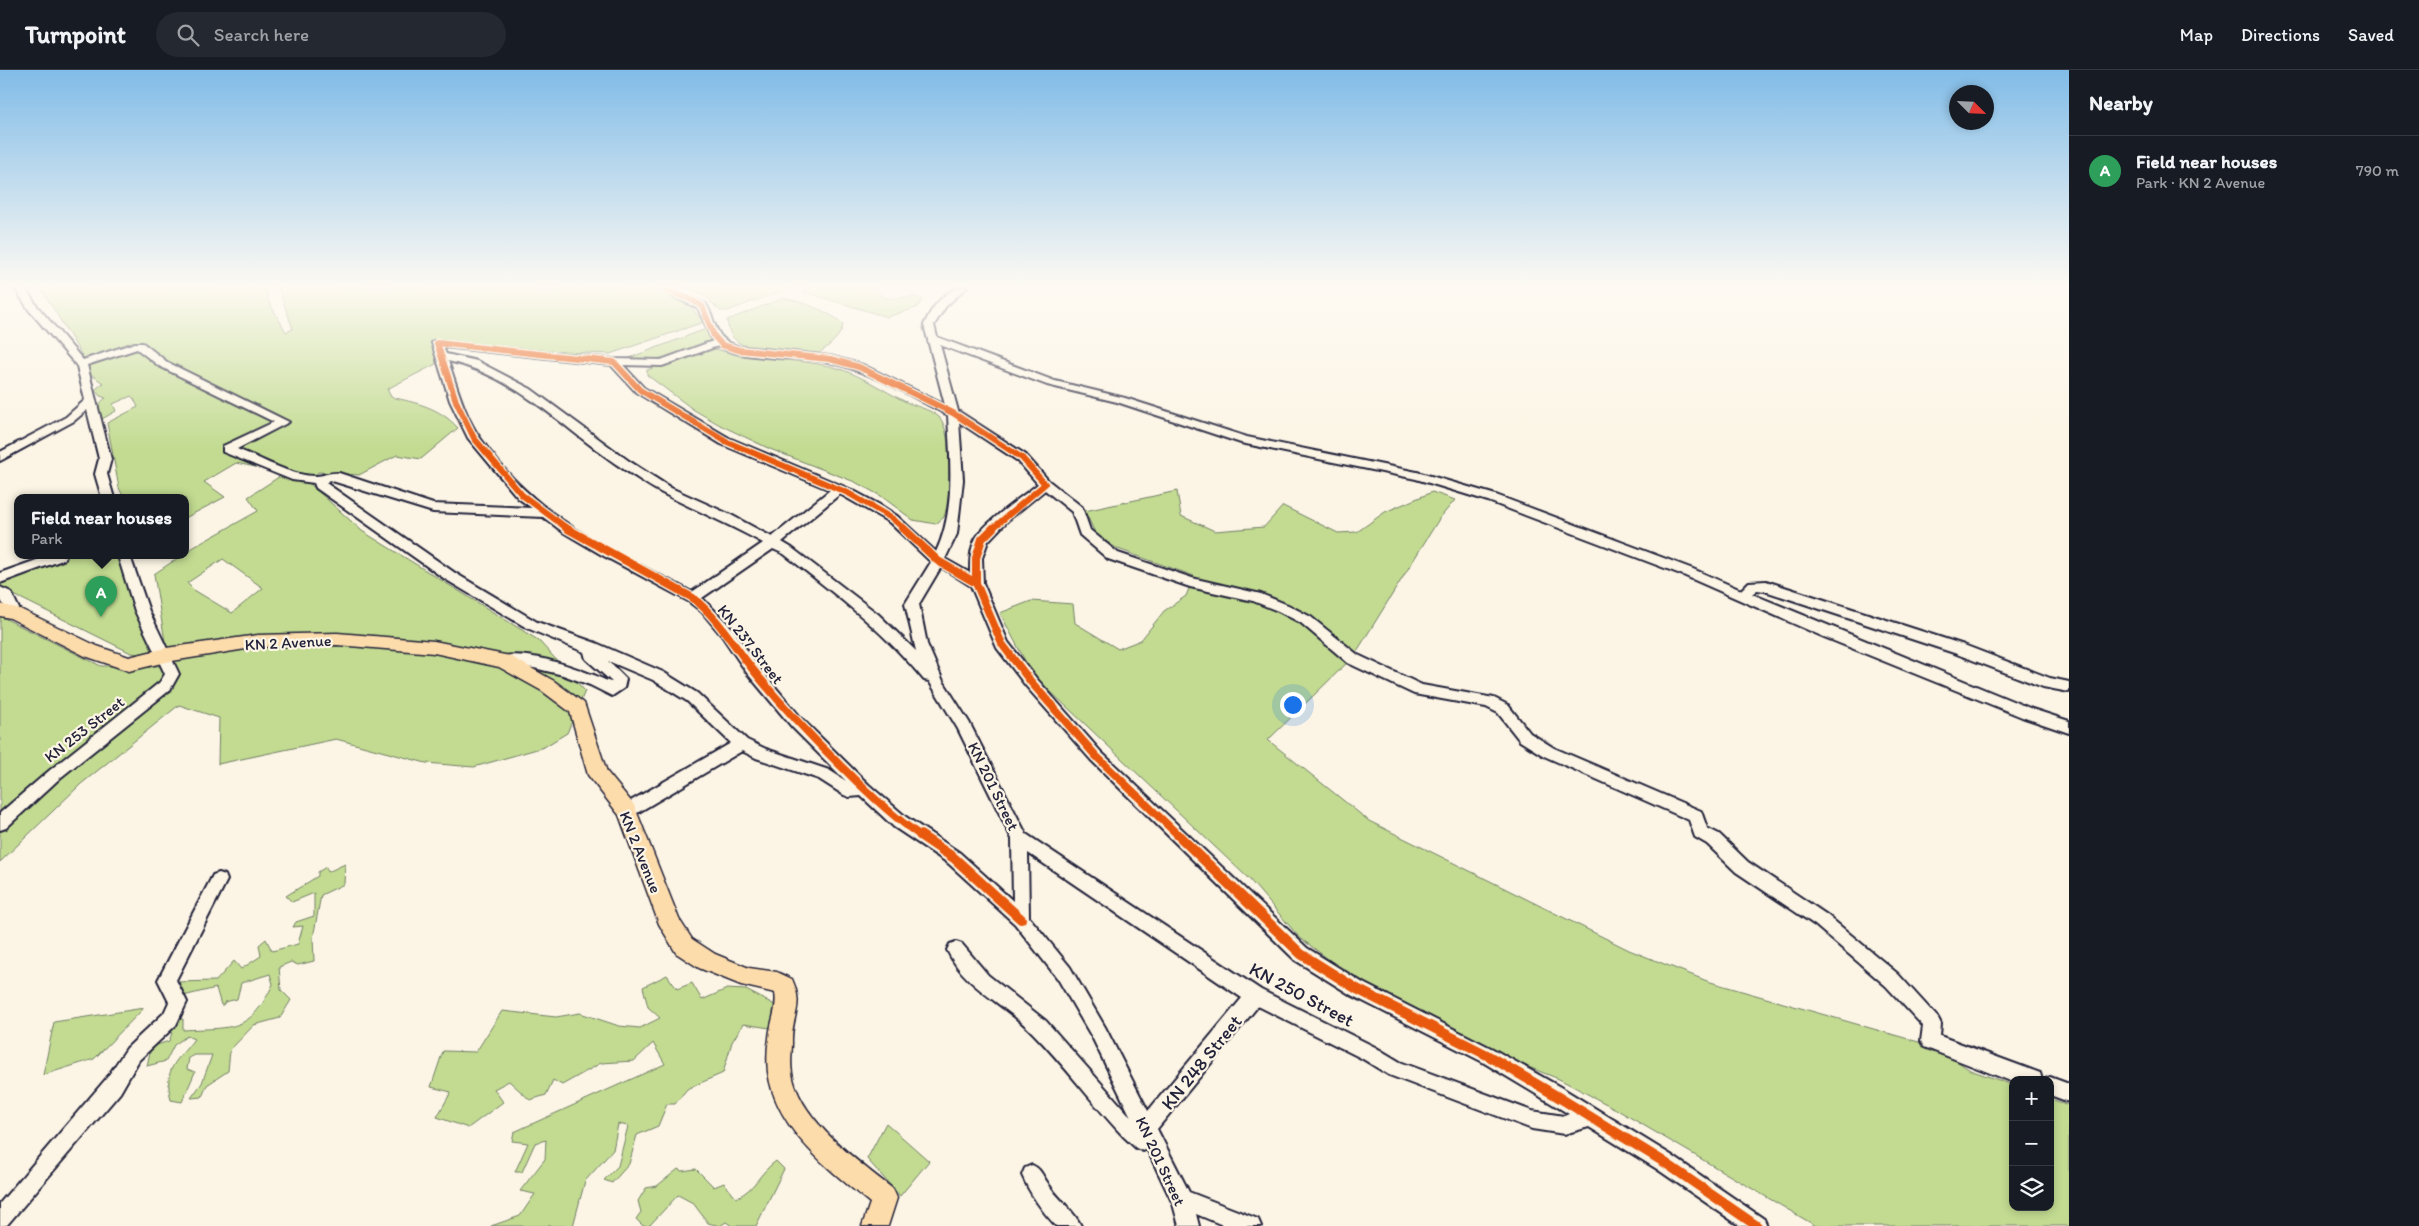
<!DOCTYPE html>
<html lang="en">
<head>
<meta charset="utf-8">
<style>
  body { margin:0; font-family:Itim,sans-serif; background:#242831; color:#f1f3f6 }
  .controls { position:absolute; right:15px; bottom:15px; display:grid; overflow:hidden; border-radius:10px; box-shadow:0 2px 8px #0003 }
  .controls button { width:45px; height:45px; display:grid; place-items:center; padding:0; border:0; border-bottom:1px solid #363941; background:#171b24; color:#f1f3f6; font:25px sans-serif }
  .compass { position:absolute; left:1949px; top:15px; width:45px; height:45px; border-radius:50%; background:#171b24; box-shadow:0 2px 8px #0003; rotate:114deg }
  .you { position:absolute; left:1292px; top:634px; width:18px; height:18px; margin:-12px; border:4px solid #fff; border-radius:50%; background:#1a73e8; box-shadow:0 0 0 8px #1a73e833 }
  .badge { display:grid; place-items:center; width:32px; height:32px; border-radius:50%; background:#c8321e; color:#fff; font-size:16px; font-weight:700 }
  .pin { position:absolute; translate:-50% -41px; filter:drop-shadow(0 1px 2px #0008) }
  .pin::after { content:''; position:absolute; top:26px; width:18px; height:15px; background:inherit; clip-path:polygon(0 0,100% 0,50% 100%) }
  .popup { position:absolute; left:14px; top:424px; width:175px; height:65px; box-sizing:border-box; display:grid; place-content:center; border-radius:10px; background:#171b24; filter:drop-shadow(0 1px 4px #0005); font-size:16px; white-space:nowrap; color:#9ea1a6 }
  .popup b { font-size:19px; color:#f1f3f6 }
  .popup::after { content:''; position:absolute; left:50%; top:100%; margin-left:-10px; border:10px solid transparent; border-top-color:#171b24 }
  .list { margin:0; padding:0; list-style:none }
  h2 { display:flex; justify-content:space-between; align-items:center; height:65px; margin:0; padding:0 20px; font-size:21px }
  h2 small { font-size:16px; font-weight:400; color:#9ea1a6 }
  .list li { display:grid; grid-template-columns:32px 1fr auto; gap:15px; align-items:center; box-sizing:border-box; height:70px; padding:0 20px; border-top:1px solid #363941 }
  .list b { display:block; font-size:19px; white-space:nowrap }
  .list p { margin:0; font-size:16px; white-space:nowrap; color:#9ea1a6 }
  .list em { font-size:16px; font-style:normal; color:#9ea1a6 }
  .icon { flex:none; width:28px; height:28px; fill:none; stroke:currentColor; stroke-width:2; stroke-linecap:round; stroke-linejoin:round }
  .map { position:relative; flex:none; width:2069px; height:1156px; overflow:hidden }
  header { display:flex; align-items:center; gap:30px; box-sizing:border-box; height:70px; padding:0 25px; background:#171b24; border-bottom:1px solid #363941 }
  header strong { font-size:24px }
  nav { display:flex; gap:28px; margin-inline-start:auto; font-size:18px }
  .search { width:350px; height:45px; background:#242831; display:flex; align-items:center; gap:12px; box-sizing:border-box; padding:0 18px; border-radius:28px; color:#9ea1a6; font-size:19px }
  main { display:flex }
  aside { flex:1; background:#171b24 }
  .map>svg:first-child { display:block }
</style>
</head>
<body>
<header>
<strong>Turnpoint</strong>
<div class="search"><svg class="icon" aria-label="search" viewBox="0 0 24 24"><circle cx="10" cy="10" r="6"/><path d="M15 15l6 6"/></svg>Search here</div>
<nav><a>Map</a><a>Directions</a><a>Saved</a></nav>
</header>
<main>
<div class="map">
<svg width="2069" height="1156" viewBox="0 0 2069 1156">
  <rect width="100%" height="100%" fill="#fcf5e5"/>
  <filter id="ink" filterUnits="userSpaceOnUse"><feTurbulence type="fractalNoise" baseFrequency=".02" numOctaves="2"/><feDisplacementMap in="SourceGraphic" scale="10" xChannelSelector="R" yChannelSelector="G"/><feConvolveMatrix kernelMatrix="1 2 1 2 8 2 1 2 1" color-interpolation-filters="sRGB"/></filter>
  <g filter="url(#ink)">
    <g fill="#c2db91" stroke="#727e66" fill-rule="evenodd">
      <path d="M40,217H265L269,232L286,262L293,259L278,217H533L541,222C573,215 655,211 682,229C690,235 697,245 704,252L610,284L540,281L439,269L430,272L436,283V294L387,319L391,327C417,333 439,337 458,358L421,389L397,385L359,405L318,402L309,413L362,461L538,570L585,621L567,663L544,677L474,697L426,693L336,669L218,694L219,648L179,635L81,714L0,792V546L101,596H169L154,504L181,486H185V483L194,477L258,441L248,427L285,403L236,393L204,412L225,427L185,448V428H124L119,418L107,353L138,337L134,329L131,326L113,334L116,341L102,349C99,339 96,334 106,328L100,326L95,320L103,313L89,303L83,287ZM223,489L263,518L232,543L194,520L187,513Z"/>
      <polygon points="684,217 793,217 727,241 720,241 703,224"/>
      <path d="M816,217H875C884,240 910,219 923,230L916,238L887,247L804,222L807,219Z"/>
      <path d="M784,228C805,233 827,240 843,254C842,266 828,277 819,283L743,275C731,269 729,262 727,250Z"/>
      <path d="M706,259L710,271C681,283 661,293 629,288Z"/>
      <path d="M711,278C721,280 731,284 741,286C774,291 810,289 843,300C865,308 883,320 904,331C914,336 930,339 939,347C953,360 951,430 944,447L936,454L913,450L881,426L855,412L770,379L720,355L694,340L647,305V300Z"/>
      <polygon points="1177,421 1181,446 1215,461 1264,457 1283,436 1338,463 1357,462 1385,442 1432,422 1455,430 1439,449 1354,586 1268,670 1369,751 1629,880 1707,911 1936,977 1970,1000 2013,1015 2013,1137 2050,1137 2050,1029 2069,1035 2069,1156 1816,1156 1614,1038 1559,1009 1483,979 1344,901 1299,867 1249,809 1032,604 1000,543 1031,531 1073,534 1075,553 1118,579 1141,570 1164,541 1186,526 1194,506 1118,479 1096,465 1085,441"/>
      <polygon points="65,486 119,486 153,576 151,585 131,583 0,518 0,511"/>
      <path d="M345,794L344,814L321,825L313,868L314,891L298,895L291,892L279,897L281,920L291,930L280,948L254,955L230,980L228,1001L207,1015L202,1027L191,1028L202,1013L212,985H195L189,988L187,999L195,1002L182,1032L171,1030C163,997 177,992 194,969L187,966L174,975L166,991L147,996L151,977L169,971L172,963L167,959L174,950L183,949V960C231,957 250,964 273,914L270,904L241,913L237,929L225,932L223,935H221L216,918L171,929L175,912L216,911L234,891L241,899L261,886L259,875L266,869L272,881L298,874L303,856L293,857L296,852L314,846V823L292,832L286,826L318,806V802L326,797L328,802Z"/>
      <polygon points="667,905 677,919 692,913 702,930 727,919 746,920 779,937 770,958 743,954 732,972 723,1003 687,1019 675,1034 667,1034 658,1056 637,1065 629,1094 612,1113 604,1110 618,1096 628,1056 618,1054 613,1080 585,1111 573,1156 491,1156 520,1146 535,1124 520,1121 545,1089 546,1070 535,1073 522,1102 515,1102 528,1073 512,1071 514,1062 665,994 653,973 634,991 601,993 562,1015 553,1010 546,1025 530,1030 509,1011 494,1019 503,1032 468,1058 437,1047 451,1022 431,1017 443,981 476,982 502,941 556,947 580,943 619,956 640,958 660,948 648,937 643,917"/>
      <polygon points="144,938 94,989 43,1005 54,952"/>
      <polygon points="886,1053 929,1091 900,1126 867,1089"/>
      <path d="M776,1091L784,1099L756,1156H732L726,1152L720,1156L708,1153L693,1133L678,1125L649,1156H643L636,1149L641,1142L638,1131L646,1118L657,1116L678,1099L682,1101L696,1099L714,1117L724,1113L736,1128C756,1119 758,1104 776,1091Z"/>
    </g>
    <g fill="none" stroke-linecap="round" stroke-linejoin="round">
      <g stroke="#22223b" stroke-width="4">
        <g id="minor">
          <path d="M14,217H24L37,236L83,290L135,273H143L167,292L289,352L237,379C261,388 290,406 316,406C324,406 329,402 339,403L433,434L532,438L518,428L468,368L450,331L432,273L433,271L614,289L661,290L713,271L698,238L652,217H667L706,234C718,255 713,269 740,277L830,286L863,295L945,335L924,255C932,237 946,217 967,217L946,236L934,255L937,267L1055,311L1125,328L1247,367L1417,402L1496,425L1693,499L1741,520L1749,512L1766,511L1964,575L2050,608L2069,612V622L2043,617L1954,583L1765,521L1757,520L1752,524L2032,639L2069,651V663L2022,647L1824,567L1683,505L1488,431L1416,409L1241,373L1117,332L1047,315L940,275L958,341L1026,385L1049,411L1082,437L1090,460L1118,483L1192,508L1261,524L1288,535L1311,547L1358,585L1422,615L1494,628L1508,635L1530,663L1554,678L1701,741L1707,758L1719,764L1748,792L1827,845L1898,904L1938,948L1941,954L1940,966L2040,1003L2042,1010H2013V1012L1924,977L1921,971L1923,956L1886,916L1815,855L1736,802L1707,774L1695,767L1689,750L1544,686L1520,671L1498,643L1486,637L1414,624L1348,593L1301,553L1278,541L1253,531L1190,517L1108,489L1080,465L1072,442L1045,420L1007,451L988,471L982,488L983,513L1008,572L1036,608L1101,682L1307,878L1363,913L1493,979L1562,1018L1671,1085L1764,1149L1767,1156H1740L1657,1099L1589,1057L1564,1064L1532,1059L1389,1005L1363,989L1258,936L1157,1059L1189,1122L1258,1149L1261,1156H1225L1196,1144L1199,1156H1179L1173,1134L1147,1079L1143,1081L1136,1078L1123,1066C1091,1032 1064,994 1032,962C1004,933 965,918 947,880L950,874L956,872L962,874L988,905L1046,951L1131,1047L1093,969L1058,909L1015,854L948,793L894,757L861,726L849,727L844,725L819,709L756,688L742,681L632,746L627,748L622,746L619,741L622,736L731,673L687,631L653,610L608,591L626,609L624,618L612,626L590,615L563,605L534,598L500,595L498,591L500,587C525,580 568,595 591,604C598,606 607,612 612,612L586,589L584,582L527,558L445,509L316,418L314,413L292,410L223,382V376L274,352L159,296L137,279L87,295L111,389L107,404L114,428H102L95,404L99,389L87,340L74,351L0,391V382L66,347L85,330L77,296L29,240ZM718,276C752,293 795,284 832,293C872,302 910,326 948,345C950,390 956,440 936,482L897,446L880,435L852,420L729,368L644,318L623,295L662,296ZM443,277L611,295L636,322L721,374L830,420L772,467L731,445L671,418L629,391L531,319L477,291L446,284ZM448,291C518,306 567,362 625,400C638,408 651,418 664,424C697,441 731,455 763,473L692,522C636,492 574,466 527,422C511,408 492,385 480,368C464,345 457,316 448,291ZM959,352L1018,391L1038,414C1022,427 986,451 976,468C970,479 970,491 970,503L945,489L957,464L963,410ZM329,410L433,442L543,447L563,462L602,485L688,531L702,542L722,566L747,603L792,657L846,711L829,700L766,679L747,670L697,623L663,602L596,573L537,552L455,503L326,413ZM840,424L889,452L931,492L905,534L916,581L878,544L792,478L782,472ZM773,479L784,484C835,524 882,559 924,610L929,611L958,659L1012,769L1013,831L960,783L906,747L869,715L802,649L757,595L732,558L702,528ZM941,497L971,516L997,578L1026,616L1091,690L1295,890L1351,925L1481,991L1569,1044L1564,1046L1532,1041L1400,992L1375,977L1261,920L1026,764L969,652L943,611L927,574L919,534ZM1028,783L1242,928L1148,1041L1105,957L1070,897L1029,847Z"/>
          <polygon points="48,486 66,486 65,489 0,513 0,503"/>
          <polygon points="118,486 130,486 149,541 179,604 170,620 60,708 6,758 0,760 0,743 50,700 160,612 165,604 135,541"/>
          <polygon points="0,517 11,522 21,543 19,546 9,546 0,528"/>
          <polygon points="219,803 225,805 227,810 176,910 187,932 176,955 139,990 120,1023 7,1155 0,1156 0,1133 106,1009 127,978 164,943 169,932 158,910 213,805"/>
          <polygon points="2050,1007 2069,1014 2069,1032 2050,1025 2050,1010 2043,1010"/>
          <path d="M1032,1095C1041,1099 1042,1105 1047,1112C1056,1128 1074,1140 1081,1156H1056C1042,1141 1030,1124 1022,1105L1025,1098Z"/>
        </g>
      </g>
      <g stroke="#22223b" stroke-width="3">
        <path id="major" d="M0,534L20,539L97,576L129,587L166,578L258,565L337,563L434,571L510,586L554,611L584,633L607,702L634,735L679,849L692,869L715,884L749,898L777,902L792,909C805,938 791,945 792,972C792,982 790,993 792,1003C799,1050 858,1091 893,1119L897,1128L888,1156H862L870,1133C829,1099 776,1060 768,1002C767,992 767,979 769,968C770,952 778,939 775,923L741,915L699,898L676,883L659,854L619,745L588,705L570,642L542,621L499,597L434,583L337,575L258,577L166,592L129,601L85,586L10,548L0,546Z"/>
      </g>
      <use href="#minor" fill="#fcf5e5" fill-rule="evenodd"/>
      <use href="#major" fill="#fddcac" fill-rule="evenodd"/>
      <g stroke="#fcf5e5" stroke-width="9">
        <g id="cycleway-far2">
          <polyline points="657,217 690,229 702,236 714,266 722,275 739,280 830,289 859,297 953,343 1022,388 1045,414 992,459"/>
          <polyline points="568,459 522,425 474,368 456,331 437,273 614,292 640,320 725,371 848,423 893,449 904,459"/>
        </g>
      </g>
      <g stroke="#fcf5e5" stroke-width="11">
        <g id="cycleway-far1">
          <path d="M566,458L693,528C719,549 733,575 754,601C782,636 812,668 844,699C868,723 893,747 921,766"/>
          <polyline points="903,458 938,491 976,513"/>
          <polyline points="993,458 982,469 976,488 976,513 1002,574 1031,612 1096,686 1179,766"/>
        </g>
      </g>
      <g stroke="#fcf5e5" stroke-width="13">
        <g id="cycleway">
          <polyline points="920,765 954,788 1021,849"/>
          <polyline points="1178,765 1301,884 1357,919 1487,985 1555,1025 1664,1092 1757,1156"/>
        </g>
      </g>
      <use href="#cycleway-far2" stroke="#e8590c" stroke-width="6"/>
      <use href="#cycleway-far1" stroke="#e8590c" stroke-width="8"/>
      <use href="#cycleway" stroke="#e8590c" stroke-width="10"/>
    </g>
  </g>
  <linearGradient id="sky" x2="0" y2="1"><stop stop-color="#81bce8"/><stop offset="0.57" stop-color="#fefaf3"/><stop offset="1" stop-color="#fefaf3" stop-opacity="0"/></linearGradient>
  <rect width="2069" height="379" fill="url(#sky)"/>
  <g text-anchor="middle" stroke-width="4.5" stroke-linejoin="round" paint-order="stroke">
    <g font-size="16" fill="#22223b" stroke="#fcf5e5">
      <text transform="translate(288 572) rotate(-3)" y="6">KN 2 Avenue</text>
      <text transform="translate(751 574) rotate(52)" y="6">KN 237 Street</text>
      <text transform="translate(84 659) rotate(-38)" y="6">KN 253 Street</text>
      <text transform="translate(994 716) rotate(64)" y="6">KN 201 Street</text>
      <text transform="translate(641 782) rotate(68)" y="6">KN 2 Avenue</text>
      <text transform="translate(1161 1091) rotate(65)" y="6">KN 201 Street</text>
    </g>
    <g font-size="19" fill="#22223b" stroke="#fcf5e5">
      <text transform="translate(1302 924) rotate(28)" y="7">KN 250 Street</text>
      <text transform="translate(1201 992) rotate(-51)" y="7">KN 248 Street</text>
    </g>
  </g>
</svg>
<div class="controls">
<button>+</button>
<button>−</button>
<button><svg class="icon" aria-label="layers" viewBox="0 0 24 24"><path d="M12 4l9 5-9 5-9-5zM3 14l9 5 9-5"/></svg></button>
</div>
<svg class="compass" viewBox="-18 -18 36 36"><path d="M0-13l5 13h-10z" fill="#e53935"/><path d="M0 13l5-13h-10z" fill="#9ea1a6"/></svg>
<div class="you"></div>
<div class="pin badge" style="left:101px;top:547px;background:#2e9e5b">A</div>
<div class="popup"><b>Field near houses</b>Park</div>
</div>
<aside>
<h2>Nearby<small></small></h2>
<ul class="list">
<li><span class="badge" style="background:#2e9e5b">A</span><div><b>Field near houses</b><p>Park · KN 2 Avenue</p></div><em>790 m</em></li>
</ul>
</aside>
</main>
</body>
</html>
